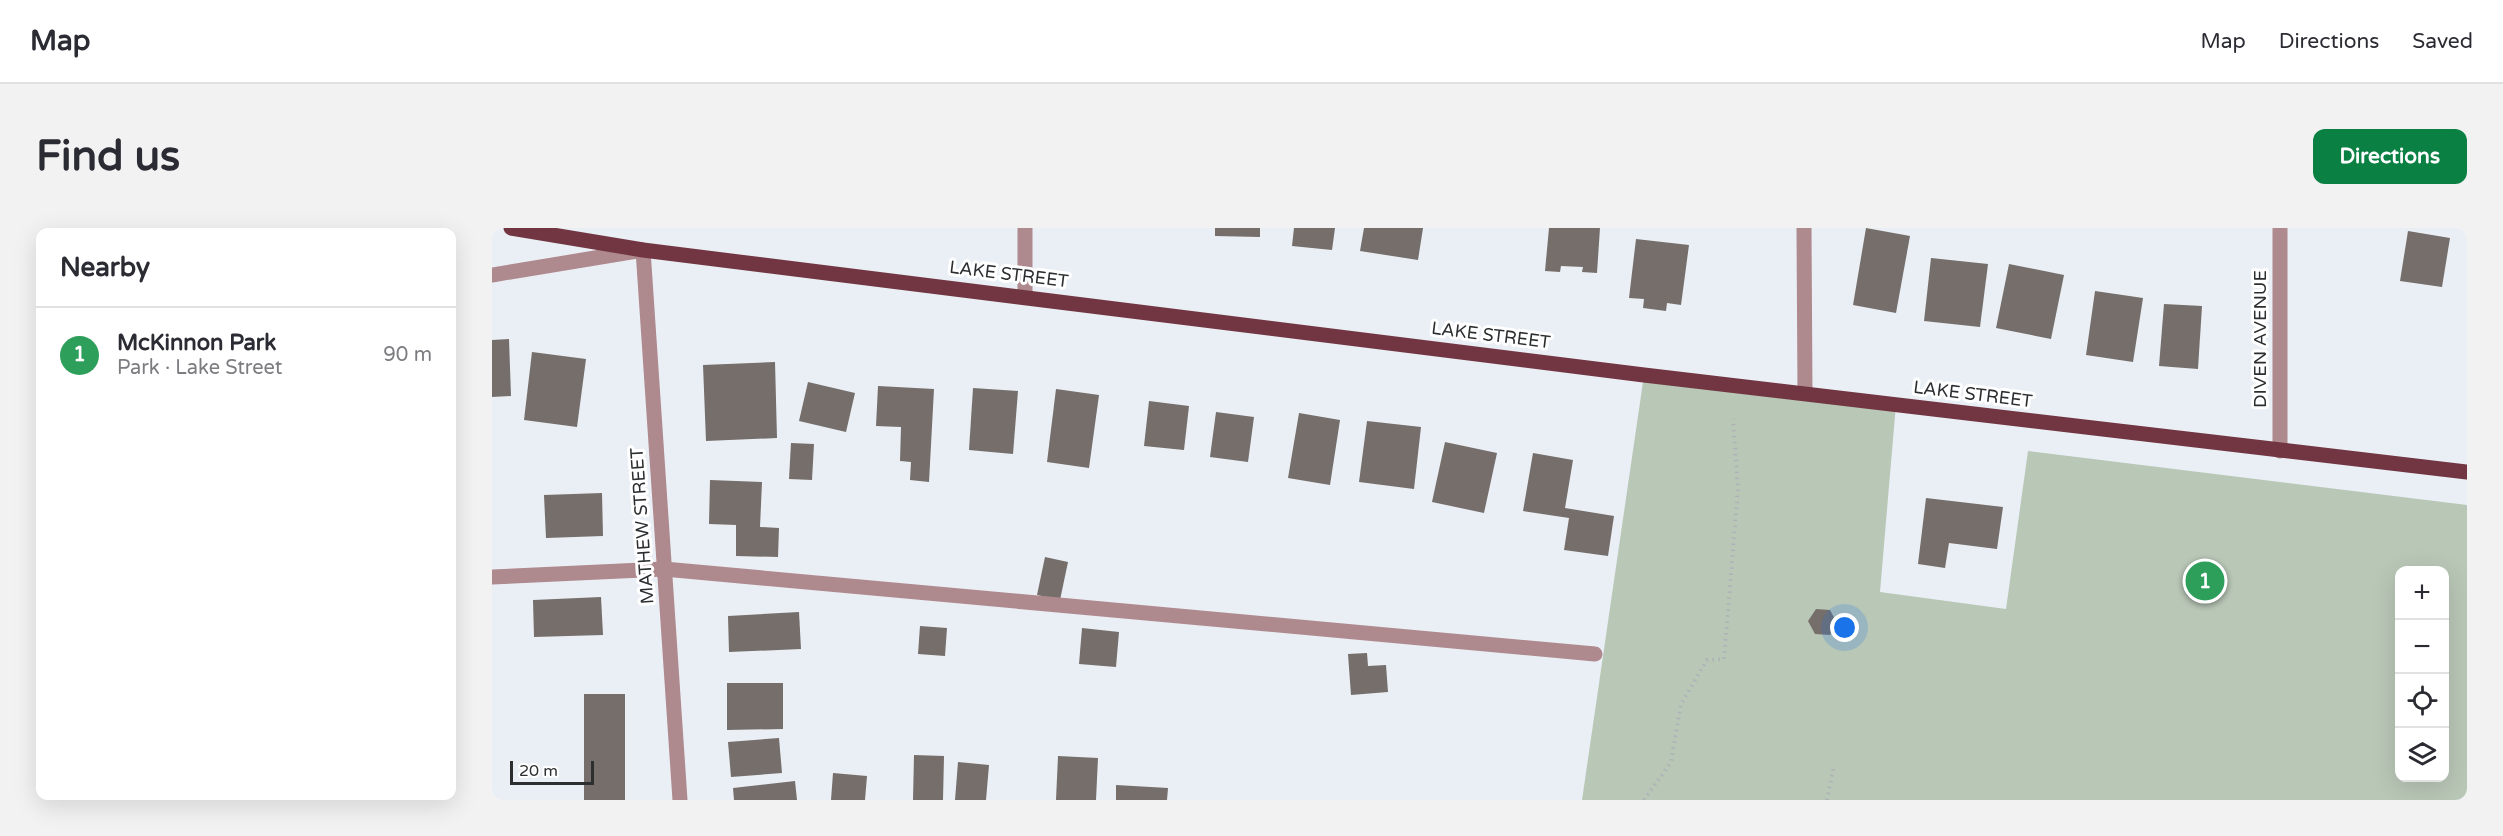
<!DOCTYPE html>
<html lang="en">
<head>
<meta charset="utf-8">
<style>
  body { margin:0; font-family:"Varela Round",sans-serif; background:#f2f2f3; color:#2b2b33 }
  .controls { position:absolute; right:18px; bottom:18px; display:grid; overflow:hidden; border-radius:12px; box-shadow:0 6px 24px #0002 }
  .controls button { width:54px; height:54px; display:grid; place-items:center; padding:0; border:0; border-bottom:2px solid #e1e1e2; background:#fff; color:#2b2b33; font:30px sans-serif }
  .scale { position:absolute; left:18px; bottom:15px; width:84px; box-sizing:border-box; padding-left:6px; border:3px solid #2c2e30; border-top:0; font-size:16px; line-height:21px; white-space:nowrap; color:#2c2e30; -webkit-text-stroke:4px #fff; paint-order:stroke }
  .you { position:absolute; left:1353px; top:400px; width:21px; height:21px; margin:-15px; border:4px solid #fff; border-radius:50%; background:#1a73e8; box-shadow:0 0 0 9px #1a73e833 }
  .badge { display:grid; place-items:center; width:39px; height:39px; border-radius:50%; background:#0b8043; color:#fff; font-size:20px; font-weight:700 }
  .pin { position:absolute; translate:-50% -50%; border:3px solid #fff; box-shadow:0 2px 6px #0006 }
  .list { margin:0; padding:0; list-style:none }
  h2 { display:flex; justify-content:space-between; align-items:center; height:78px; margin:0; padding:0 24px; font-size:26px }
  h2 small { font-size:20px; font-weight:400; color:#7c7c81 }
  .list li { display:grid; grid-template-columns:39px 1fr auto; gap:18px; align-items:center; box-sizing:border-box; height:96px; padding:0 24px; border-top:2px solid #e1e1e2 }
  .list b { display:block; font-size:22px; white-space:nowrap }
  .list p { margin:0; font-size:20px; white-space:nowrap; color:#7c7c81 }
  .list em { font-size:20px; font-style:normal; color:#7c7c81 }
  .icon { flex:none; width:33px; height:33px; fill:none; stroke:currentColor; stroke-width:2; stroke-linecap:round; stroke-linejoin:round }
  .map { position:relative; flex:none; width:1975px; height:572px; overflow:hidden; border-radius:12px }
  header { display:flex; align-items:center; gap:36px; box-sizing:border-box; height:84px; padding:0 30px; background:#fff; border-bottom:2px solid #e1e1e2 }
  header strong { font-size:28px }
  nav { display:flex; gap:33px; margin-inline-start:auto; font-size:21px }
  .intro { display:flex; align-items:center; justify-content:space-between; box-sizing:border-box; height:144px; padding:0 36px }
  h1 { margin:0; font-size:42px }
  .button { padding:15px 27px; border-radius:12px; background:#0b8043; color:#fff; font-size:21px; font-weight:700 }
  main { display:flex; gap:36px; padding:0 36px }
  aside { flex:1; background:#fff; border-radius:12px; box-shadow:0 6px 24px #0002 }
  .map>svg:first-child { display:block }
</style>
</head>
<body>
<header>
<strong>Map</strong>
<nav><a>Map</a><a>Directions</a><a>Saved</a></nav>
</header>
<div class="intro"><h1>Find us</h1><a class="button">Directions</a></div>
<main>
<aside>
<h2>Nearby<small></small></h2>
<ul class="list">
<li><span class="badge" style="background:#2e9e5b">1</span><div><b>McKinnon Park</b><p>Park · Lake Street</p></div><em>90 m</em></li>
</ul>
</aside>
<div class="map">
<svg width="1975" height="572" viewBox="0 0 1975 572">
  <rect width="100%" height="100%" fill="#eaeff5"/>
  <path fill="#b9c7b7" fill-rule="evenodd" d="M1152,147L1404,176L1388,364L1514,381L1536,223L1975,277V572H1090ZM1908,343H1952V550H1908Z"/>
  <g fill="#756e6b">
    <polygon points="723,0 768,0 768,9 723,8"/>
    <polygon points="802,0 843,0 840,22 800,18"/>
    <polygon points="872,0 931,0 926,32 868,23"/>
    <polygon points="1057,0 1108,0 1105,45 1090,44 1091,39 1069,38 1068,44 1053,43"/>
    <polygon points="1374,0 1418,8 1404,85 1361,77"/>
    <polygon points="1916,3 1958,10 1950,59 1908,53"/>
    <polygon points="1144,11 1197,17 1189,77 1175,75 1174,83 1151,80 1152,71 1137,70"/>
    <polygon points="1439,30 1496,36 1488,99 1432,93"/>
    <polygon points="1517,36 1572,47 1559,111 1504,100"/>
    <polygon points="1603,63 1651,70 1641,134 1594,127"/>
    <polygon points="1672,76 1710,78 1706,141 1667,138"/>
    <polygon points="17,111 19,168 0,169 0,112"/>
    <polygon points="40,124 94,131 85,199 32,192"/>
    <polygon points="283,134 285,210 214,213 211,137"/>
    <polygon points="316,154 363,165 354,204 307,193"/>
    <polygon points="386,158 442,161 437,254 418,252 419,234 408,233 409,199 384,198"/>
    <polygon points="481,160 526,163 521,226 477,222"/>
    <polygon points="564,161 607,167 597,240 555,234"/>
    <polygon points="657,173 697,178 692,222 652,218"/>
    <polygon points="724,184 762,189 756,234 718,229"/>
    <polygon points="807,185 848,192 838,257 796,250"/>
    <polygon points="875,193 929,199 922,261 867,254"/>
    <polygon points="953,214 1005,225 992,285 940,274"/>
    <polygon points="299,215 322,216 320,252 297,251"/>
    <polygon points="1041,225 1081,232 1073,280 1122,288 1116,328 1072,322 1077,290 1031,283"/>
    <polygon points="218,252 270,254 268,299 287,300 286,329 244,328 244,297 217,296"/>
    <polygon points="110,265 111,308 54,310 52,267"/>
    <polygon points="1434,270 1511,279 1505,321 1457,315 1453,340 1426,336"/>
    <polygon points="553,329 576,334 568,372 545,367"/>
    <polygon points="109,369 111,407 42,409 41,372"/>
    <polygon points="1324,381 1338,382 1345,395 1338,407 1323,406 1316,393"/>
    <polygon points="307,384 309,421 237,424 236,388"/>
    <polygon points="428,398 455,400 453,428 426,426"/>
    <polygon points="590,400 627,404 624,439 587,436"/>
    <polygon points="875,425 876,438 894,437 896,464 859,467 856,426"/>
    <polygon points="235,455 291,455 291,501 235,502"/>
    <rect x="92" y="466" width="41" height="106"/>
    <polygon points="287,510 290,545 239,549 236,514"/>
    <polygon points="422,527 452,528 451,572 421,572"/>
    <polygon points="566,528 606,530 604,572 564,572"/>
    <polygon points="466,534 497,537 494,572 463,572"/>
    <polygon points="341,545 375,548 373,572 339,572"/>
    <polygon points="303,553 305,572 242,572 241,560"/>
    <polygon points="624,557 676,560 675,572 624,572"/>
  </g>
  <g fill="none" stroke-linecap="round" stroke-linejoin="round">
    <g stroke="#aeb2b7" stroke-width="4" stroke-dasharray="1.5 4.5" stroke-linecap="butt">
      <polyline points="1152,572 1179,534 1189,476 1215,432 1232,431 1246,261 1241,191"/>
      <polyline points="1335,572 1342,538"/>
    </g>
    <g stroke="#ae898e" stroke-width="15">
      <polyline points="533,0 533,68"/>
      <polyline points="1312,0 1313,165"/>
      <polyline points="0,47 151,22 188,572"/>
      <polyline points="1788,223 1788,0"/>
      <polyline points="0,349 172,341 1103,426"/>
    </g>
    <polyline stroke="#723642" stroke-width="15" points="19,0 151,22 1152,147 1975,244"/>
  </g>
  <g text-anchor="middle" stroke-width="6" stroke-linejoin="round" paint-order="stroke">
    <g font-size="18" fill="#2c2e30" stroke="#fff">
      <text transform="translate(517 46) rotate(7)" y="6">LAKE STREET</text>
      <text transform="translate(999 107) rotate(7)" y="6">LAKE STREET</text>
      <text transform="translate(1768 111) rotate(-90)" y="6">DIVEN AVENUE</text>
      <text transform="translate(1481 166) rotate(7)" y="6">LAKE STREET</text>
      <text transform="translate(150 298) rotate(-94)" y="6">MATHEW STREET</text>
    </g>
  </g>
</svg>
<div class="controls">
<button>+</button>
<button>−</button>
<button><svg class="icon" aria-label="locate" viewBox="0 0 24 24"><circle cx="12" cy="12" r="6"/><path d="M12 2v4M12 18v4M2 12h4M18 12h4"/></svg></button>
<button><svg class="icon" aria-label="layers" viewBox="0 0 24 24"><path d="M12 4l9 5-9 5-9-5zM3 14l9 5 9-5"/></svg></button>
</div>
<div class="scale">20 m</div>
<div class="you"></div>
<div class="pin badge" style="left:1713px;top:353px;background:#2e9e5b">1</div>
</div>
</main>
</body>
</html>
